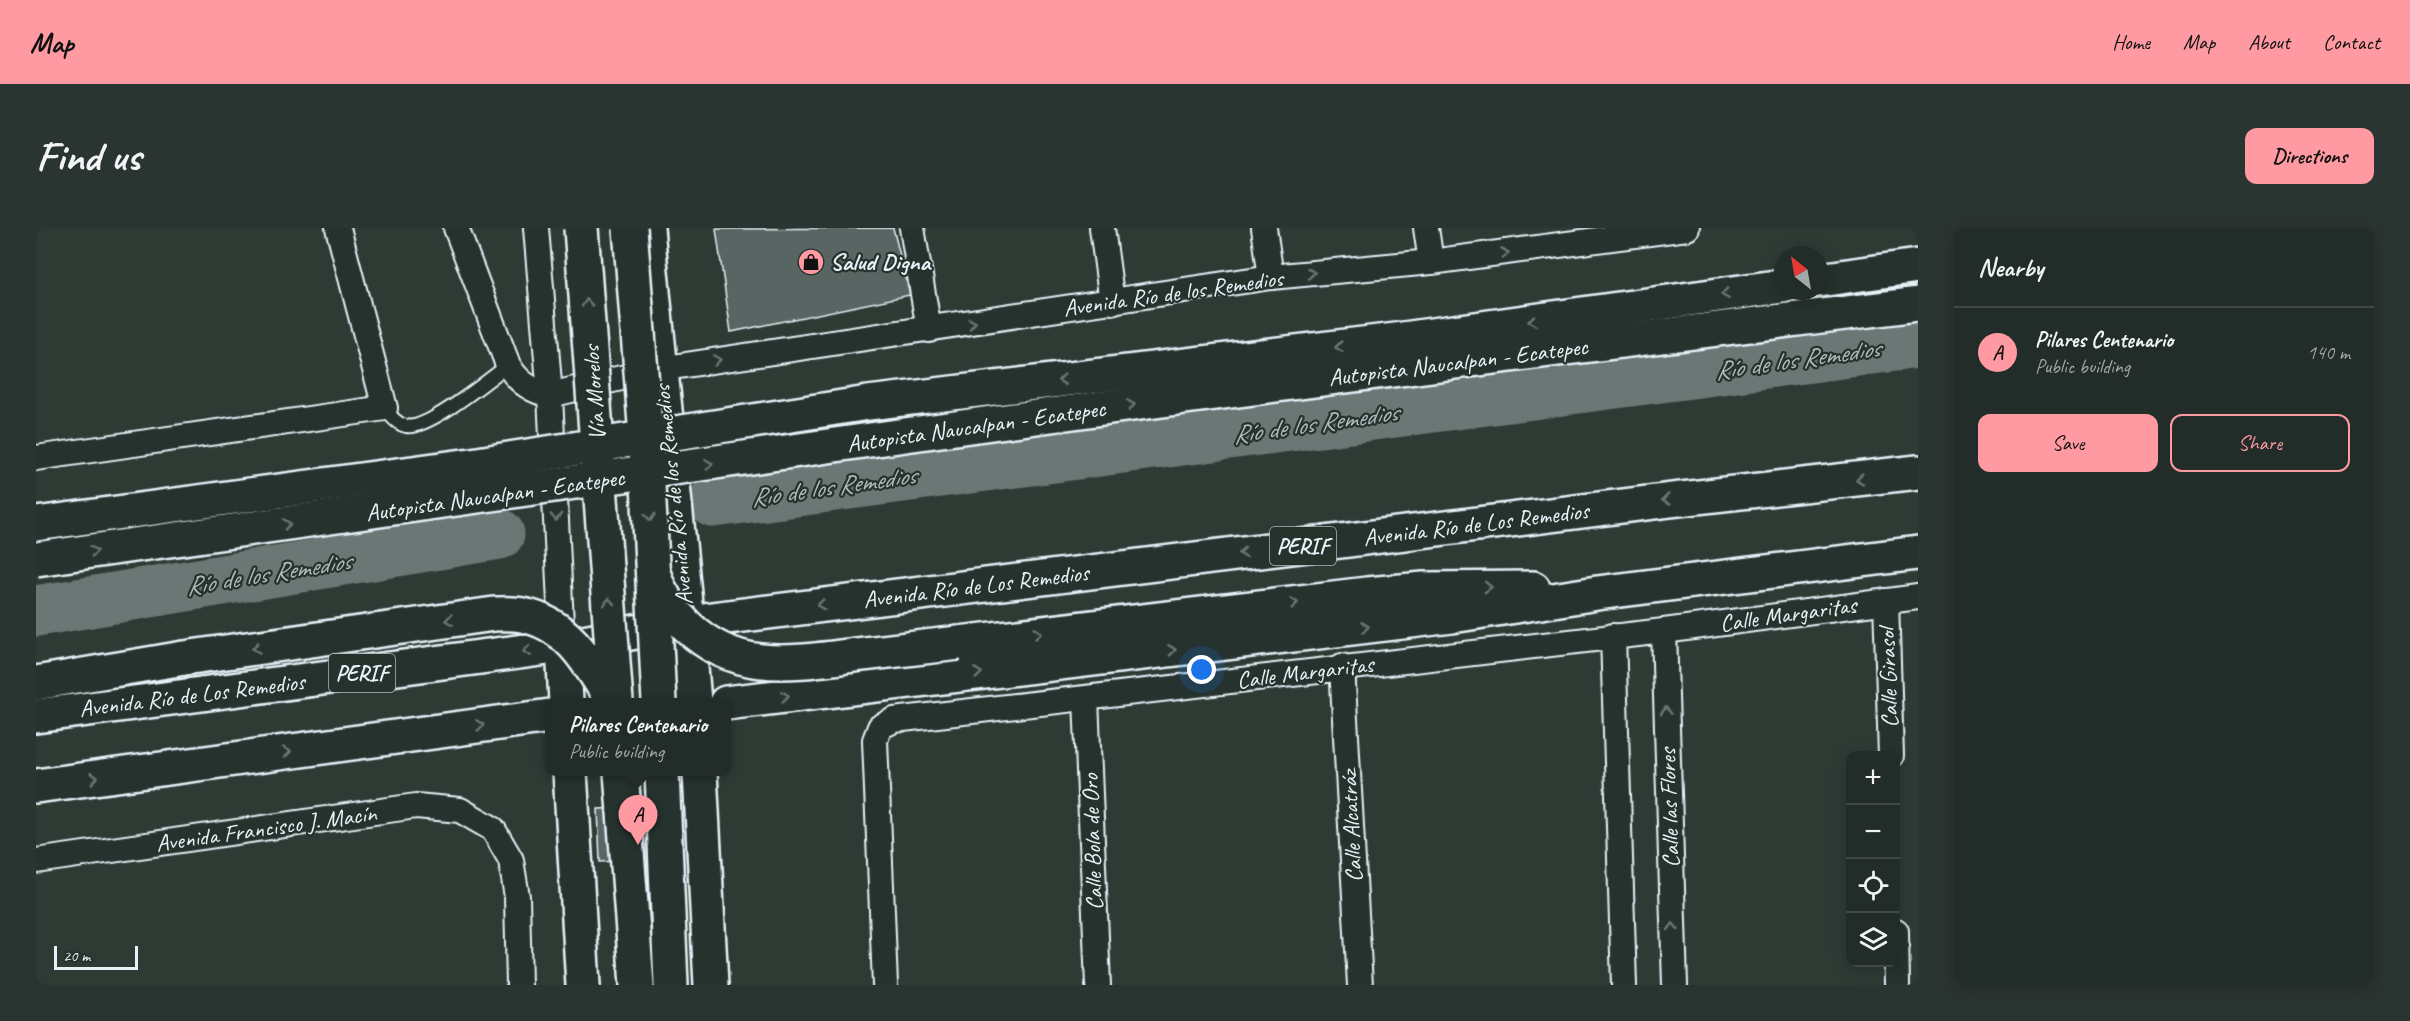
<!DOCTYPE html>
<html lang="en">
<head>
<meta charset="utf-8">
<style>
  body { margin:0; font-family:Caveat,sans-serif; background:#2a3430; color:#f1f3f6 }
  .controls { position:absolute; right:18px; bottom:18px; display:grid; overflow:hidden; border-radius:12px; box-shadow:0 3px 15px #0003 }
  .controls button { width:54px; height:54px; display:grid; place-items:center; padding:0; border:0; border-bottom:2px solid #3f4845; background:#222c28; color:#f1f3f6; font:30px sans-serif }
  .compass { position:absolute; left:1738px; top:18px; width:54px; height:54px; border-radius:50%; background:#222c28; box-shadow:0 3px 15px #0003; rotate:329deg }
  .scale { position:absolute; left:18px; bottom:15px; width:84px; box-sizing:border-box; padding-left:6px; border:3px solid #e8f1f8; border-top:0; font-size:16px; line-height:21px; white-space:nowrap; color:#e8f1f8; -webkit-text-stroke:4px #26332d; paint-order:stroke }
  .you { position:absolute; left:1166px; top:442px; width:21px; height:21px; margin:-15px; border:4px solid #fff; border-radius:50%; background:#1a73e8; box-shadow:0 0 0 9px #1a73e833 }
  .badge { display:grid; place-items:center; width:39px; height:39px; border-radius:50%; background:#ff9aa2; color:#111; font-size:20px; font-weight:700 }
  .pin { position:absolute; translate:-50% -50px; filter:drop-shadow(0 2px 3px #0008) }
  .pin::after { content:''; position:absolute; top:32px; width:21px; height:18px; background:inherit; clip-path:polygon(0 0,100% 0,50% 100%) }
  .popup { position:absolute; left:509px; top:470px; width:186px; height:78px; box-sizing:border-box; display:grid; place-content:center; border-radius:12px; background:#222c28; filter:drop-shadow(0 2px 4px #0005); font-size:20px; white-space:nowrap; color:#a2a7a8 }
  .popup b { font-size:22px; color:#f1f3f6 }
  .popup::after { content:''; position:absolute; left:50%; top:100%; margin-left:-12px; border:12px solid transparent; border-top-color:#222c28 }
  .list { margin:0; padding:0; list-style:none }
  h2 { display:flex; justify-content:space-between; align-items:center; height:78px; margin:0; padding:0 24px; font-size:26px }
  h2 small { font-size:20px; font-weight:400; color:#a2a7a8 }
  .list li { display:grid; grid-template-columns:39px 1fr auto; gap:18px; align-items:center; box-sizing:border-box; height:90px; padding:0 24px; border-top:2px solid #3f4845 }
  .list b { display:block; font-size:22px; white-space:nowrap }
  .list p { margin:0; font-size:20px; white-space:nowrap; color:#a2a7a8 }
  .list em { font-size:20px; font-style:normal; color:#a2a7a8 }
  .actions { display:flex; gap:12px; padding:18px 24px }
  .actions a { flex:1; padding:14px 0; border:2px solid #ff9aa2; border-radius:12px; text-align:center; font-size:21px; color:#ff9aa2 }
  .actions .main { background:#ff9aa2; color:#111 }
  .icon { flex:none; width:33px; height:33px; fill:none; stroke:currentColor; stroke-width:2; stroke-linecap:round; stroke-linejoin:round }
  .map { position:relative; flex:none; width:1882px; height:757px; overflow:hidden; border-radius:12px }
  header { display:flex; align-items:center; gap:36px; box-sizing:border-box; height:84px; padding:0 30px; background:#ff9aa2; color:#111 }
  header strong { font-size:28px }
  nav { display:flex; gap:33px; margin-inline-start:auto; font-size:21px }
  .intro { display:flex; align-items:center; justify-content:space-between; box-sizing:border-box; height:144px; padding:0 36px }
  h1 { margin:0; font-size:42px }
  .button { padding:15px 27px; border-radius:12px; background:#ff9aa2; color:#111; font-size:21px; font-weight:700 }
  main { display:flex; gap:36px; padding:0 36px }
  aside { flex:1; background:#222c28; border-radius:12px; box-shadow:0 3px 15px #0003 }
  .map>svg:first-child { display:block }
</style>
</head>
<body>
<header>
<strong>Map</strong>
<nav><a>Home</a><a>Map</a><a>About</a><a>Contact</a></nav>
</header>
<div class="intro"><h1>Find us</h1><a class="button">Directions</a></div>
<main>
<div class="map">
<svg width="1882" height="757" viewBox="0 0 1882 757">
  <rect width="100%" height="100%" fill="#2e3b35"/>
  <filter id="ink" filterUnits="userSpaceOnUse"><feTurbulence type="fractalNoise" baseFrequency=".0167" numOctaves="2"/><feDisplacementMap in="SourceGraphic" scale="12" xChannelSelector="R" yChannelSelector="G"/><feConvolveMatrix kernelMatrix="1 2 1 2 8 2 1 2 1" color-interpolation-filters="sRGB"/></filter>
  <g filter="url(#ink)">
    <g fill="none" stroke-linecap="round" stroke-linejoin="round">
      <g stroke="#6b7775" stroke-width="51">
        <polyline points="677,274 1882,115"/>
        <polyline points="0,383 463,306"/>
      </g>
    </g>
    <g fill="#596563" stroke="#e8f1f8" stroke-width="1.5">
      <polygon points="857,0 874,67 695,104 680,1"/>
      <polygon points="620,578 641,630 564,634 562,581"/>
    </g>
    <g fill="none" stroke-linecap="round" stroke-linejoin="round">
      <g stroke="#e8f1f8" stroke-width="16">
        <path id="service" d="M349,180C354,187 360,196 370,198C391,203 453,151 472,137"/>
      </g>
      <g stroke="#e8f1f8" stroke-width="28">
        <g id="minor">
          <path d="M420,0L472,137C482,154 495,163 514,167L623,141L1235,49L1395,34L1651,0"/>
          <polyline points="500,0 514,167 526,417"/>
          <polyline points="876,0 893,102"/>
          <polyline points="1066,0 1076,74"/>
          <polyline points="1228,0 1235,49"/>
          <polyline points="1390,0 1395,34"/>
          <polyline points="0,230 349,180 302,0"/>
          <polyline points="1850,373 1855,528"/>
          <polyline points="1628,403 1639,757"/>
          <polyline points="1577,408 1588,757"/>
          <polyline points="1306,438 1324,757"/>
          <polyline points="1050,471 1062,757"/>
          <polyline points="0,633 380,578 424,582 457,601 475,632 481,669 483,757"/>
          <polyline points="1860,703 1861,757"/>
          <polyline points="849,757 839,512 844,499 858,492 1628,403 1882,369"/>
        </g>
      </g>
      <g stroke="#e8f1f8" stroke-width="38">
        <g id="primary">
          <path d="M611,0C625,158 645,316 658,474"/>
          <polyline points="527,418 530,474"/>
          <polyline points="534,544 547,757"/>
          <polyline points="585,544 601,757"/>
          <polyline points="626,544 635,757"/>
          <polyline points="664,544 675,757"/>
        </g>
      </g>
      <g stroke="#e8f1f8" stroke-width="38">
        <g id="trunk">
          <polyline points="923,415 1331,366 1388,361 1497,360"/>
          <polyline points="0,455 148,430"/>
          <polyline points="690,475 1416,388 1561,365 1882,325"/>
          <polyline points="0,488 527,418 651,394 1635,272 1882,244"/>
          <polyline points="0,558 514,488"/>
        </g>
      </g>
      <g stroke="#e8f1f8" stroke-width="38">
        <polyline id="motorway" points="1783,52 1882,38"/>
      </g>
      <use href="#service" stroke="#26332d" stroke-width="12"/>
      <use href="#minor" stroke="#26332d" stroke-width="24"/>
      <use href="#primary" stroke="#26332d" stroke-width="33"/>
      <use href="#trunk" stroke="#26332d" stroke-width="33"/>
      <use href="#motorway" stroke="#26332d" stroke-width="33"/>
      <g stroke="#e8f1f8" stroke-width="38" stroke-linecap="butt">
        <g id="primary-bridge">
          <polyline points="545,0 580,474"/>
          <polyline points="594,0 609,196 623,474"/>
        </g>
      </g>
      <g stroke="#e8f1f8" stroke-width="38" stroke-linecap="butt">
        <g id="trunk-bridge">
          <path d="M617,345C624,366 635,383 651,398C701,446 756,435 819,427C853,423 888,419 923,415"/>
          <path d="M148,430L458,386C467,386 478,385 486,387C533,395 555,438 577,474"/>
        </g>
      </g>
      <g stroke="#e8f1f8" stroke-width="38" stroke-linecap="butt">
        <g id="motorway-bridge">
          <polyline points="0,296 435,237 832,175 1360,112 1747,58"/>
          <path d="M0,331C281,292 561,251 841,211C1187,162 1535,119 1882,76"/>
        </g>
      </g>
      <use href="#primary-bridge" stroke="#26332d" stroke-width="33"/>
      <use href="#trunk-bridge" stroke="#26332d" stroke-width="33"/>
      <use href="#motorway-bridge" stroke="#26332d" stroke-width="33"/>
    </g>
    <defs><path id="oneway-chevron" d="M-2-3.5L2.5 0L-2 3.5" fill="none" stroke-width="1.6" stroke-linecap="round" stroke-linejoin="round" transform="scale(1.5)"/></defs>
    <g stroke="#6a7674">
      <use href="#oneway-chevron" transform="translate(1469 25) rotate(-7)"/>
      <use href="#oneway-chevron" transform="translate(1275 45) rotate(-6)"/>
      <use href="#oneway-chevron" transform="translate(1689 66) rotate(172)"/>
      <use href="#oneway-chevron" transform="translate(551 75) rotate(-94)"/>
      <use href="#oneway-chevron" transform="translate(1496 93) rotate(172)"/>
      <use href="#oneway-chevron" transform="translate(936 95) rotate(-9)"/>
      <use href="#oneway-chevron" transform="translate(1303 119) rotate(173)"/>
      <use href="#oneway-chevron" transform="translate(681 132) rotate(-8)"/>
      <use href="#oneway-chevron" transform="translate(1026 152) rotate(173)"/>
      <use href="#oneway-chevron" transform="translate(1095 177) rotate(-8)"/>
      <use href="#oneway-chevron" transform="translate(673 236) rotate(-8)"/>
      <use href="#oneway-chevron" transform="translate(1824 251) rotate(174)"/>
      <use href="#oneway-chevron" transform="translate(1630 272) rotate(173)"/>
      <use href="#oneway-chevron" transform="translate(520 289) rotate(87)"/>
      <use href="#oneway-chevron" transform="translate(614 289) rotate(87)"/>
      <use href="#oneway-chevron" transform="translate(251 296) rotate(-8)"/>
      <use href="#oneway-chevron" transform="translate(58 323) rotate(-8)"/>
      <use href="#oneway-chevron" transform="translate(1207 325) rotate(173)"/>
      <use href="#oneway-chevron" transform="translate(1452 359) rotate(1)"/>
      <use href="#oneway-chevron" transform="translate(573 374) rotate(-94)"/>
      <use href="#oneway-chevron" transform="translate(1258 375) rotate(-7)"/>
      <use href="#oneway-chevron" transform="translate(785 377) rotate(173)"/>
      <use href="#oneway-chevron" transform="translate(413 392) rotate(172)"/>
      <use href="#oneway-chevron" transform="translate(1329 399) rotate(-7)"/>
      <use href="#oneway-chevron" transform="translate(1002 405) rotate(-7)"/>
      <use href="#oneway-chevron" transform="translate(220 420) rotate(172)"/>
      <use href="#oneway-chevron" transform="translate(1136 422) rotate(-7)"/>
      <use href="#oneway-chevron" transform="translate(491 423) rotate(172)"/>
      <use href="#oneway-chevron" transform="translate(942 445) rotate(-7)"/>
      <use href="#oneway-chevron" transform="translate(749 468) rotate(-7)"/>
      <use href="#oneway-chevron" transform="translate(1630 483) rotate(-92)"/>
      <use href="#oneway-chevron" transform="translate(444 497) rotate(-8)"/>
      <use href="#oneway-chevron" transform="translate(251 524) rotate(-8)"/>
      <use href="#oneway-chevron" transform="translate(58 550) rotate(-8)"/>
      <use href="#oneway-chevron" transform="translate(1637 699) rotate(-92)"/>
    </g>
  </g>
  <defs>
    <g id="shop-disc" transform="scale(1.35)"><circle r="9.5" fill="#ff9aa2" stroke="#26332d"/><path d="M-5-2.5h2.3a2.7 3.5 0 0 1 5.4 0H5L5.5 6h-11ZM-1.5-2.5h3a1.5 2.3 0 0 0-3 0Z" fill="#111"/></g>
  </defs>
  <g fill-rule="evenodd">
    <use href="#shop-disc" x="775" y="34"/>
  </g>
  <g text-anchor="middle" stroke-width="4.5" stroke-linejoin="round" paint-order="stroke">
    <g fill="#26332d" stroke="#aeb8bb" stroke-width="1.5">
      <rect x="1234" y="299" width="66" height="38" rx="4.5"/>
      <rect x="293" y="426" width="66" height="38" rx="4.5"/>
    </g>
    <g font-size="22" font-weight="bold" fill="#e8f1f8">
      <text x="1267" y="326">PERIF</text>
      <text x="326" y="453">PERIF</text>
    </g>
    <g font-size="24" font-weight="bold" fill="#e8f1f8" stroke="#26332d" text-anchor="start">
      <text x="794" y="42">Salud Digna</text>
    </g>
    <g font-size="24" fill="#e8f1f8" stroke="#26332d">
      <text transform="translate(1137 65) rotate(-8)" y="8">Avenida Río de los Remedios</text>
      <text transform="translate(1422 134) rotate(-7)" y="8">Autopista Naucalpan - Ecatepec</text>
      <text transform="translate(558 165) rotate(-94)" y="8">Vía Morelos</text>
      <text transform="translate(940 198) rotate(-8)" y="8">Autopista Naucalpan - Ecatepec</text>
      <text transform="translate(459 267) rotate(-8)" y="8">Autopista Naucalpan - Ecatepec</text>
      <text transform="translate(637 267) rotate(-96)" y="8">Avenida Río de los Remedios</text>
      <text transform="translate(1440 296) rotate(-7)" y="8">Avenida Río de Los Remedios</text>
      <text transform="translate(940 358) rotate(-7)" y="8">Avenida Río de Los Remedios</text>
      <text transform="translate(1752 386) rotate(-8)" y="8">Calle Margaritas</text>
      <text transform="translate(1269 444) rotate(-7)" y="8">Calle Margaritas</text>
      <text transform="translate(1852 450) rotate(-92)" y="8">Calle Girasol</text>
      <text transform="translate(156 467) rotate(-7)" y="8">Avenida Río de Los Remedios</text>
      <text transform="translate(1633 580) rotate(-92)" y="8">Calle las Flores</text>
      <text transform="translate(1315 598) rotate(-93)" y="8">Calle Alcatráz</text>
      <text transform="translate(230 600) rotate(-8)" y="8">Avenida Francisco J. Macín</text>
      <text transform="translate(1056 614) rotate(-92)" y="8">Calle Bola de Oro</text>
    </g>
    <g font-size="26" font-style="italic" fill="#b0babd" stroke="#26332d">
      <text transform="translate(1761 131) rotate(-8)" y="9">Río de los Remedios</text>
      <text transform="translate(1279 195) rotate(-8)" y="9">Río de los Remedios</text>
      <text transform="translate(797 258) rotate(-8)" y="9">Río de los Remedios</text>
      <text transform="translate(232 345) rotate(-9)" y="9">Río de los Remedios</text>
    </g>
  </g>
</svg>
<div class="controls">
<button>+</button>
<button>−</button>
<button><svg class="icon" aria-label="locate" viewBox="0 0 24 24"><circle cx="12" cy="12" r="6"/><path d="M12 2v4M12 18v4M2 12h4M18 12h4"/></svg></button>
<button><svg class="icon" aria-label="layers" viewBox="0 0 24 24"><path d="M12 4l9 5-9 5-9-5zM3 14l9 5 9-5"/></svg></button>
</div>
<svg class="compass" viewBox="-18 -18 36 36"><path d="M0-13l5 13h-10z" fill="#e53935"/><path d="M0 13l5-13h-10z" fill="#a2a7a8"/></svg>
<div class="scale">20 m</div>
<div class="you"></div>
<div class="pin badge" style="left:602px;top:617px">A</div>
<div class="popup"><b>Pilares Centenario</b>Public building</div>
</div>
<aside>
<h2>Nearby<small></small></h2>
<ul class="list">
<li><span class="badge">A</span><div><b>Pilares Centenario</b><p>Public building</p></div><em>140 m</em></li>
</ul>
<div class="actions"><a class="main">Save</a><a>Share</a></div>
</aside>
</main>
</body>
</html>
